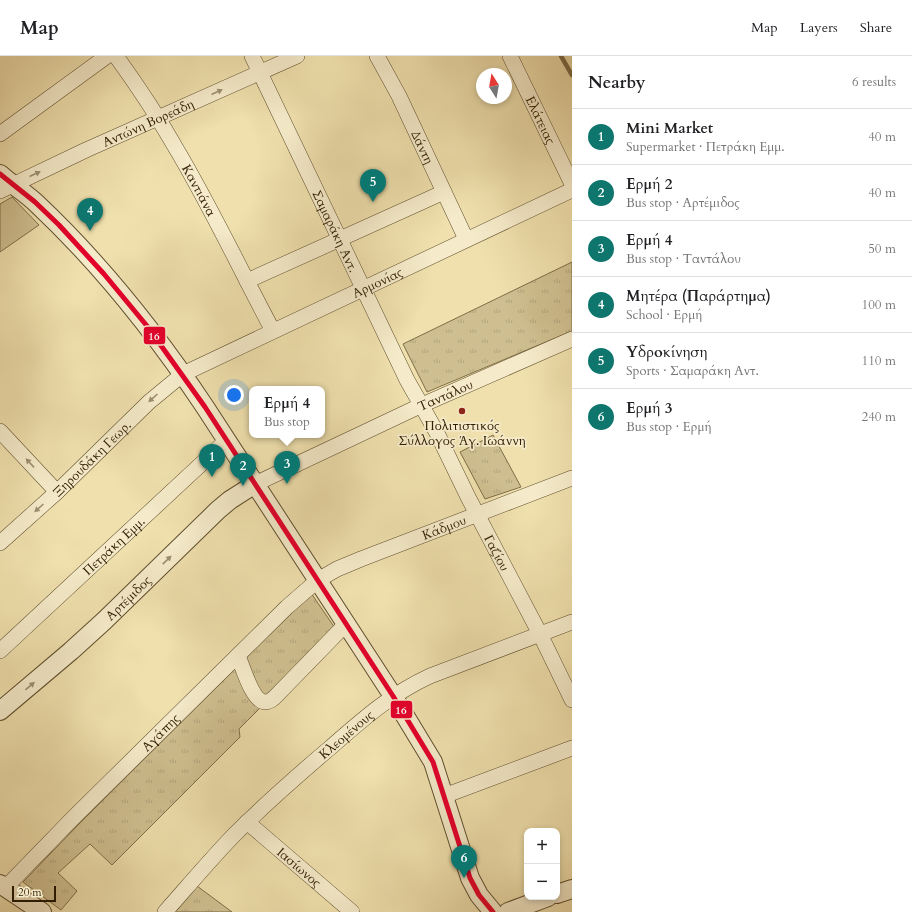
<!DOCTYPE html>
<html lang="en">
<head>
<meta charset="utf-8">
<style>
  body { margin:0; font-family:Cardo,serif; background:#f2f2f2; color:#202124 }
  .controls { position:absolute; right:12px; bottom:12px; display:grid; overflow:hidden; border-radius:8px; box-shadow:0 2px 6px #0003 }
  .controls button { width:36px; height:36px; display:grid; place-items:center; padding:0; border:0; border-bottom:1px solid #e0e0e0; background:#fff; color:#202124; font:20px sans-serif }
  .compass { position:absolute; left:476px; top:12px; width:36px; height:36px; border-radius:50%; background:#fff; box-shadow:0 2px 6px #0003; rotate:349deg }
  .scale { position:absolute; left:12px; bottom:10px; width:44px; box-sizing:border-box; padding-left:4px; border:2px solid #301d02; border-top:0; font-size:11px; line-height:14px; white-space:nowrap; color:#301d02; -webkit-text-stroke:3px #f5ebca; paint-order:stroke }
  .you { position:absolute; left:234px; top:339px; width:14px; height:14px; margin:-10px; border:3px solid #fff; border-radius:50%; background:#1a73e8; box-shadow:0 0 0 6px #1a73e833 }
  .badge { display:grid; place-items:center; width:26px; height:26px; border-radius:50%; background:#0f766e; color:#fff; font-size:13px; font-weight:700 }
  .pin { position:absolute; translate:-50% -33px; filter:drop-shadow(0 1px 2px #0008) }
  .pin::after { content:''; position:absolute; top:21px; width:14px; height:12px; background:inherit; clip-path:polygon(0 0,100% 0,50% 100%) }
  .popup { position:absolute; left:249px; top:330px; width:76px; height:52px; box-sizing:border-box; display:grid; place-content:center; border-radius:8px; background:#fff; filter:drop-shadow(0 1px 3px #0005); font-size:13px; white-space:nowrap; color:#757577 }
  .popup b { font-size:15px; color:#202124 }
  .popup::after { content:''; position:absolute; left:50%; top:100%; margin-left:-8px; border:8px solid transparent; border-top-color:#fff }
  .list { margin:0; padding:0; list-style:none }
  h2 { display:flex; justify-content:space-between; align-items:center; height:52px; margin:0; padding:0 16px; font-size:17px }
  h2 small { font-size:13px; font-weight:400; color:#757577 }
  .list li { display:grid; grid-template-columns:26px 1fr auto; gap:12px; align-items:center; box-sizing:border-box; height:56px; padding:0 16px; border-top:1px solid #e0e0e0 }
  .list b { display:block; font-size:15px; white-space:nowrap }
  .list p { margin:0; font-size:13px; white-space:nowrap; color:#757577 }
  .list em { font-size:13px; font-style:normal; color:#757577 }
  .map { position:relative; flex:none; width:572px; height:856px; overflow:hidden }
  header { display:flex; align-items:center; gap:24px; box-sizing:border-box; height:56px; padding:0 20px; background:#fff; border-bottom:1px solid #e0e0e0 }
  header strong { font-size:19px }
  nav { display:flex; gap:22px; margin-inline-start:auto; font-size:14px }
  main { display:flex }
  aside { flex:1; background:#fff }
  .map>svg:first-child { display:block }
</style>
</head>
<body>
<header>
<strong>Map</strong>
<nav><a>Map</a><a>Layers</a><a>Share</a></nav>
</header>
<main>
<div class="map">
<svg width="572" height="856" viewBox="0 0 572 856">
  <defs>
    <pattern id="grass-tufts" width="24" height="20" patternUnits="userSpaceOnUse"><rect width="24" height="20" fill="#cfbf90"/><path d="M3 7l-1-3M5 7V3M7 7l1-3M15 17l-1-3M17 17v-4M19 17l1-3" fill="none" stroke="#b2a47b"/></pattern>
  </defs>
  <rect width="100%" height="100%" fill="#efe0ad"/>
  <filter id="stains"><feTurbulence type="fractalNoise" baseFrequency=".005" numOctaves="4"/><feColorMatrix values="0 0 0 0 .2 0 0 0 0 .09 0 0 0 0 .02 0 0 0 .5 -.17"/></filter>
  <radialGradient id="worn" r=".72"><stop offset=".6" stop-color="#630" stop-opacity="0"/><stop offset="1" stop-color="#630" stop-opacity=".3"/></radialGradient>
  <g fill="url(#grass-tufts)" stroke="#806e49">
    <polygon points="572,206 572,275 427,336 403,288"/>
    <polygon points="493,379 521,431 485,443 460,396"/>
    <polygon points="311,537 337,575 239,673 240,681 112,809 90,788 58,817 77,835 61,854 23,826 78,769"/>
    <polygon points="197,830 232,856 175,856"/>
  </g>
  <polygon fill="#cfbf90" stroke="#806e49" points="12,141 39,169 0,196 0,148"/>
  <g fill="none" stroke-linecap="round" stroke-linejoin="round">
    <polyline stroke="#7c6a46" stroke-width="4.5" points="561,0 572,19"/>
    <g stroke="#604e2d" stroke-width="16">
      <g id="minor">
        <path id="s1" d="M116,0C137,29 157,59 174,89C210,149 240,213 273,275"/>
        <path id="s2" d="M252,0L407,324L437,377L468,441L540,578L572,644"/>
        <path id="s3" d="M377,0L399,40L466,183"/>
        <path id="s4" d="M510,0L572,128"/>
        <polyline points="0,78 107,0"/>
        <path id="s5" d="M0,135L86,94L297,0"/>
        <polyline points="247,225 444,136"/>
        <polyline points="0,375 57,436"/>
        <path id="s6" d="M255,428L422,349L572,283"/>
        <path id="s7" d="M0,487L57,436L149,346L183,318L572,134"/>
        <path id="s8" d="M0,595L227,384"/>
        <path d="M238,600C243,611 252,645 265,646C269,646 271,644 274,642L346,568"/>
        <polyline points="444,740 572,692"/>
        <path id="s9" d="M247,766L352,856"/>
        <path id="s10" d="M5,832L74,761L287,551L318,524L337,513L361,503L572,422"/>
        <path id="s11" d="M165,856C188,830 210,804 234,779C265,748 298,719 331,691C363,663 391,638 430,620L572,566"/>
      </g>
    </g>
    <g stroke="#604e2d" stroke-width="20">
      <g id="tertiary">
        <path d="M0,118C11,128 24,136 35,146C99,206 157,279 205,351L393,640L433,706L470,822L479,839L493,856"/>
        <path id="s12" d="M0,655L71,595L104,565L218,454L230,444L255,428"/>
        <polyline points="0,828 42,856"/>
        <polyline points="557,838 572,833"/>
        <polyline points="508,856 548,841"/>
      </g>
    </g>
    <use href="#minor" stroke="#f5ebca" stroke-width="15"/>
    <use href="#tertiary" stroke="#f5ebca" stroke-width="18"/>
    <g stroke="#f5ebca" stroke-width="8">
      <polyline id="bus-1" points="0,118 35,146 59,169 104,218 147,270 205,351 393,640 433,706 470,822 479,839 493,856"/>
    </g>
    <use href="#bus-1" stroke="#e4002b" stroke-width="5"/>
  </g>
  <defs><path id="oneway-solid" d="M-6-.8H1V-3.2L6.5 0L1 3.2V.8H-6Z"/></defs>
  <g fill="#9c8e70">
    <use href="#oneway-solid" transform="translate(217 36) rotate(-24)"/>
    <use href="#oneway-solid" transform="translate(35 118) rotate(-25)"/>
    <use href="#oneway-solid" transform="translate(153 342) rotate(138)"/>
    <use href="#oneway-solid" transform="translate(30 407) rotate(-133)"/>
    <use href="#oneway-solid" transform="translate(39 452) rotate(138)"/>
    <use href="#oneway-solid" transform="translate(167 504) rotate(-44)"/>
    <use href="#oneway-solid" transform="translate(30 630) rotate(-40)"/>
  </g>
  <circle fill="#8f2418" stroke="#f5ebca" stroke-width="1.5" cx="462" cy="355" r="4"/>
  <g text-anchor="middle" stroke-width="3.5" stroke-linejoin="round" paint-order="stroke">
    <g font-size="13" fill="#301d02" stroke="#f5ebca">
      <text dy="5" stroke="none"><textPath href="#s4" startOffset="71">Ελάτειας</textPath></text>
      <text dy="5" stroke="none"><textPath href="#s5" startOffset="163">Αντώνη Βορεάδη</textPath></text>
      <text dy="5" stroke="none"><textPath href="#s3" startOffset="102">Δάντη</textPath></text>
      <text dy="5" stroke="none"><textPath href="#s1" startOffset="158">Καντιάνα</textPath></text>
      <text dy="5" stroke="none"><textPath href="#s2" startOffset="194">Σαμαράκη Αντ.</textPath></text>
      <text dy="5" stroke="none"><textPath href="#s7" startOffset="464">Αρμονίας</textPath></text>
      <text dy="5" stroke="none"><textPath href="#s6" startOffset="210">Ταντάλου</textPath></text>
      <text dy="5" stroke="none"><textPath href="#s7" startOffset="125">Ξηρουδάκη Γεωρ.</textPath></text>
      <text dy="5" stroke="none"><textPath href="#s10" startOffset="576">Κάδμου</textPath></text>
      <text dy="5" stroke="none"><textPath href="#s8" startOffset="155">Πετράκη Εμμ.</textPath></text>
      <text dy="5" stroke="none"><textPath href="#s2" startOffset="554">Γαζίου</textPath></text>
      <text dy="5" stroke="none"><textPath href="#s12" startOffset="171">Αρτέμιδος</textPath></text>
      <text dy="5" stroke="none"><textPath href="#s10" startOffset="220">Αγάπης</textPath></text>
      <text dy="5" stroke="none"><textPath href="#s11" startOffset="254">Κλεομένους</textPath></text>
      <text dy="5" stroke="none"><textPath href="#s9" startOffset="69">Ιασίωνος</textPath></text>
    </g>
    <g font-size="13" fill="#301d02" stroke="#f5ebca">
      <text x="462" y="374">Πολιτιστικός<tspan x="462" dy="15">Σύλλογος Άγ. Ιωάννη</tspan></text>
    </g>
  </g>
  <g stroke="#f5ebca" stroke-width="1.5">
    <rect x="143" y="270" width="23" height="19" rx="4" fill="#e4002b"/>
    <rect x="390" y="644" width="23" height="19" rx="4" fill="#e4002b"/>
  </g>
  <g font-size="11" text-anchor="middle" font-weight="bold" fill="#fff">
    <text x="154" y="284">16</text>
    <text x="401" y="658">16</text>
  </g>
  <rect width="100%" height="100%" filter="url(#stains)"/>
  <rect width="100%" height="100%" fill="url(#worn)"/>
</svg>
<div class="controls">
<button>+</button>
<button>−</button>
</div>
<svg class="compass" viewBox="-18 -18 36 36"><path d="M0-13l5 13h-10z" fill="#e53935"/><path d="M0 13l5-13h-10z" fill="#757577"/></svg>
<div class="scale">20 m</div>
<div class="you"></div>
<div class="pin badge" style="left:212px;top:421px">1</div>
<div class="pin badge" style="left:243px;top:430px">2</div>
<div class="pin badge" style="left:287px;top:428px">3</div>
<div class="popup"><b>Ερμή 4</b>Bus stop</div>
<div class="pin badge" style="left:90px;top:175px">4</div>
<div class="pin badge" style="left:373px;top:146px">5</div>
<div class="pin badge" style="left:464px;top:822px">6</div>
</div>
<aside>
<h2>Nearby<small>6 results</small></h2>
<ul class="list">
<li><span class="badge">1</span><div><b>Mini Market</b><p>Supermarket · Πετράκη Εμμ.</p></div><em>40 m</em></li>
<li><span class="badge">2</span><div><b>Ερμή 2</b><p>Bus stop · Αρτέμιδος</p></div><em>40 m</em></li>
<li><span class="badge">3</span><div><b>Ερμή 4</b><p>Bus stop · Ταντάλου</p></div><em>50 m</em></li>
<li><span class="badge">4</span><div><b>Μητέρα (Παράρτημα)</b><p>School · Ερμή</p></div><em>100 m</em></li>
<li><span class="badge">5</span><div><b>Υδροκίνηση</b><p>Sports · Σαμαράκη Αντ.</p></div><em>110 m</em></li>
<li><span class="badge">6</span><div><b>Ερμή 3</b><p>Bus stop · Ερμή</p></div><em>240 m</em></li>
</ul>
</aside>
</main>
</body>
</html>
